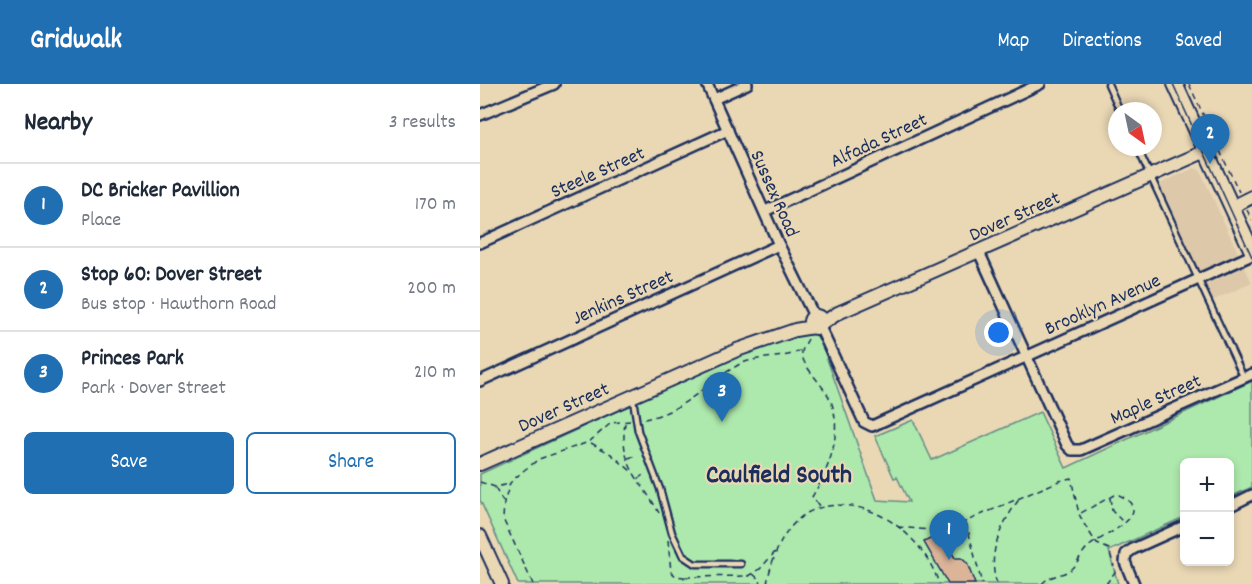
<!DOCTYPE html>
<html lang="en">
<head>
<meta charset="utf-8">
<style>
  body { margin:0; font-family:Dekko,sans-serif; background:#f2f2f3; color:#1f2937 }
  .controls { position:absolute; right:18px; bottom:18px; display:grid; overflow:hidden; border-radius:9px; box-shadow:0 3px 9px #0003 }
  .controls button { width:54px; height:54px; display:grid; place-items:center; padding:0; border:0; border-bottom:2px solid #e0e1e3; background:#fff; color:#1f2937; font:30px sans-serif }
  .compass { position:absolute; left:628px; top:18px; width:54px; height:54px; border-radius:50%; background:#fff; box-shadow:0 3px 9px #0003; rotate:147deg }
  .you { position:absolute; left:519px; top:249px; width:21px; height:21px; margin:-15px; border:4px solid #fff; border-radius:50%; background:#1a73e8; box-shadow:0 0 0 9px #1a73e833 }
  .badge { display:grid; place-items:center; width:39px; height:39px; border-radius:50%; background:#1f6fb2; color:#fff; font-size:20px; font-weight:700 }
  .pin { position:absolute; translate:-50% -50px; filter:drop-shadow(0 2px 3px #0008) }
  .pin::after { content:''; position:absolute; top:32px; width:21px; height:18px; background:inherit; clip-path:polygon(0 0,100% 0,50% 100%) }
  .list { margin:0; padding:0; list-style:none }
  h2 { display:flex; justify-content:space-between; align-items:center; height:78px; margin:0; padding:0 24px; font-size:26px }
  h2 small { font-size:20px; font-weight:400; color:#747a83 }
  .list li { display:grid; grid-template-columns:39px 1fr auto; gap:18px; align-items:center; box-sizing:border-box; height:84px; padding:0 24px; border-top:2px solid #e0e1e3 }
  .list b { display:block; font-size:22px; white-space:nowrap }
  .list p { margin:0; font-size:20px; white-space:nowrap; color:#747a83 }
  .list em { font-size:20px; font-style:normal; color:#747a83 }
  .actions { display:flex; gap:12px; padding:18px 24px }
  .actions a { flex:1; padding:14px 0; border:2px solid #1f6fb2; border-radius:9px; text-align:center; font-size:21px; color:#1f6fb2 }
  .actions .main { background:#1f6fb2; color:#fff }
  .map { position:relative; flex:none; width:772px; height:500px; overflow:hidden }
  header { display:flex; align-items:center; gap:36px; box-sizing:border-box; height:84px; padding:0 30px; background:#1f6fb2; color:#fff }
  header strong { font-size:28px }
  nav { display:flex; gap:33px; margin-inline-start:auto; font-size:21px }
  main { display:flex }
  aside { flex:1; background:#fff }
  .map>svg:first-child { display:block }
</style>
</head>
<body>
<header>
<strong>Gridwalk</strong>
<nav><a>Map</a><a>Directions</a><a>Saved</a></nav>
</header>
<main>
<aside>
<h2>Nearby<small>3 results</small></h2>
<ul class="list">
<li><span class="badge">1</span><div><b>DC Bricker Pavillion</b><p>Place</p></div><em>170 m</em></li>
<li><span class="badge">2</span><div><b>Stop 60: Dover Street</b><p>Bus stop · Hawthorn Road</p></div><em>200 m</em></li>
<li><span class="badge">3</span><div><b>Princes Park</b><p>Park · Dover Street</p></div><em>210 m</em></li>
</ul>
<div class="actions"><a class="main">Save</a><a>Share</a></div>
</aside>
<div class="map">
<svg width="772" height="500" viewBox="0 0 772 500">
  <rect width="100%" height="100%" fill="#ead8b5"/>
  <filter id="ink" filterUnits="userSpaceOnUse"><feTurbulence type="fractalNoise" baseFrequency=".0167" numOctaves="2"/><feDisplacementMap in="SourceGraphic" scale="12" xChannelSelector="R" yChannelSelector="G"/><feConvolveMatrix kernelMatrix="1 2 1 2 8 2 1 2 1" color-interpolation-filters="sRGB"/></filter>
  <g filter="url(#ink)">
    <polygon fill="#dec8aa" points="714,84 720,86 772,199 727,219 673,103"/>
    <polygon fill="#ade8ac" stroke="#648c85" stroke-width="1.5" points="324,248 333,248 340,255 397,416 429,418 417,393 414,394 395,352 433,336 452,376 560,328 586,384 772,297 772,403 750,413 750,378 704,378 704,433 629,467 638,500 38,500 0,416 0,390 259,271"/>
    <polygon fill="#dcb599" stroke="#1b2f5e" stroke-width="1.5" points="460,450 475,474 481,474 487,479 495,500 468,500 444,458"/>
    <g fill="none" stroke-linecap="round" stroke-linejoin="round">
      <g stroke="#1b2f5e" stroke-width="9">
        <g id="service">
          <polyline points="628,0 640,27"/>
          <polyline points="657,63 764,294"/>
          <polyline points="153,315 158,347 180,405 192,449 203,472 215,480 261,480"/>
        </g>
      </g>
      <g stroke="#1b2f5e" stroke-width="14">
        <g id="minor">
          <polyline points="227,0 299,161 334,232"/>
          <polyline points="234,15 267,0"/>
          <polyline points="0,31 74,0"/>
          <polyline points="285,127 560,0"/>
          <polyline points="0,159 248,46"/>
          <polyline points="499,168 587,361 592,366 601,366 772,290"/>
          <polyline points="340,243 384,338 392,342 772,171"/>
          <polyline points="0,297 299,161"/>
          <polyline points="750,422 772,411"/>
          <polyline points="654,500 645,478 646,470 653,465 704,442"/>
        </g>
      </g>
      <g stroke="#1b2f5e" stroke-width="16">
        <g id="tertiary">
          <polyline points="752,123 772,113"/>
          <circle cx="336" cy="238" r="6"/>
          <polyline points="343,239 358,229 726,67"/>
          <polyline points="0,380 257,266 315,246 333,243"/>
          <polyline points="0,452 22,500"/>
        </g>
      </g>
      <g stroke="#1b2f5e" stroke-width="18">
        <polyline id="secondary" points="695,0 772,167"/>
      </g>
      <g stroke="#1b2f5e" stroke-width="1.5" stroke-dasharray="6 4.5" stroke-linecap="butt">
        <polyline points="709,0 759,108"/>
        <polyline points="767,126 772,136"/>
        <path d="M328,255C326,259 323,263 322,268C320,282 347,303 352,320C362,352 349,385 332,413L340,423"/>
        <path d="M164,335C204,328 227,298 260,280C281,271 302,276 322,266"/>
        <path d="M145,339C139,382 160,394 179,429"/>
        <polyline points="111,359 131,370 151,387"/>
        <polyline points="148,374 156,372"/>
        <polyline points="158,395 163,391"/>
        <polyline points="0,398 15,403 29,400"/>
        <polyline points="15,404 23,418"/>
        <polyline points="630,414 632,427 644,439"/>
        <polyline points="486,438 502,500"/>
        <polyline points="418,443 450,446 482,439 579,397 591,394 599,430 604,440 617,460 629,465 634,482"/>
        <polyline points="188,456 191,488 196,492 204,493 204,500"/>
        <polyline points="273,490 280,496 281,500"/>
        <polyline points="205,493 269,492 280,485 295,468"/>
        <polyline points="53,500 23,435 24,419 30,399 43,387 59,375 109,358 131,339 150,337"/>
        <path d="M287,500C292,471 307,433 339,424C391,410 444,452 459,500"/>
        <path d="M517,500C506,469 522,439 540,414"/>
        <path d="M562,500C569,491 583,492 591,485C598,479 601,469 608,463C622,451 679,430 639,411H634L599,430"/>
        <polyline points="626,500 635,488 635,483"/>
      </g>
      <use href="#service" stroke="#ead8b5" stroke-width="4.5"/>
      <use href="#minor" stroke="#ead8b5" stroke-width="9"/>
      <use href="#tertiary" stroke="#ead8b5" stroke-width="12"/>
      <use href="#secondary" stroke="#ead8b5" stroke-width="14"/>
      <polyline stroke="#1b2f5e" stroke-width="1.5" points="693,0 772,173"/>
    </g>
  </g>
  <g text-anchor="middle" stroke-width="4.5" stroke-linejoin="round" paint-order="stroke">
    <g font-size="20" fill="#1b2f5e" stroke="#ead8b5">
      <text transform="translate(398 55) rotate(-25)" y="7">Alfada Street</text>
      <text transform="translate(117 87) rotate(-24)" y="7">Steele Street</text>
      <text transform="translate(296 109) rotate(66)" y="7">Sussex Road</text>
      <text transform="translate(534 131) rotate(-24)" y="7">Dover Street</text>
      <text transform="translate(142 212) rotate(-24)" y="7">Jenkins Street</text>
      <text transform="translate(622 219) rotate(-24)" y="7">Brooklyn Avenue</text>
      <text transform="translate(675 314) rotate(-24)" y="7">Maple Street</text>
      <text transform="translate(83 322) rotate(-24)" y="7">Dover Street</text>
    </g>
    <g font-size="26" font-weight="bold" fill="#1b2f5e" stroke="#ead8b5">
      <text x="299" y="398">Caulfield South</text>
    </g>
  </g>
</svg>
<div class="controls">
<button>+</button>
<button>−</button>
</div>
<svg class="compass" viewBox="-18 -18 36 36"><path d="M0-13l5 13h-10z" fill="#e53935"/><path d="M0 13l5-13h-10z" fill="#747a83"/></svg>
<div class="you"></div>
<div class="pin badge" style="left:469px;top:476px">1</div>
<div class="pin badge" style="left:730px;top:80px">2</div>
<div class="pin badge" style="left:242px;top:338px">3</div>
</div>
</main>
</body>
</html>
